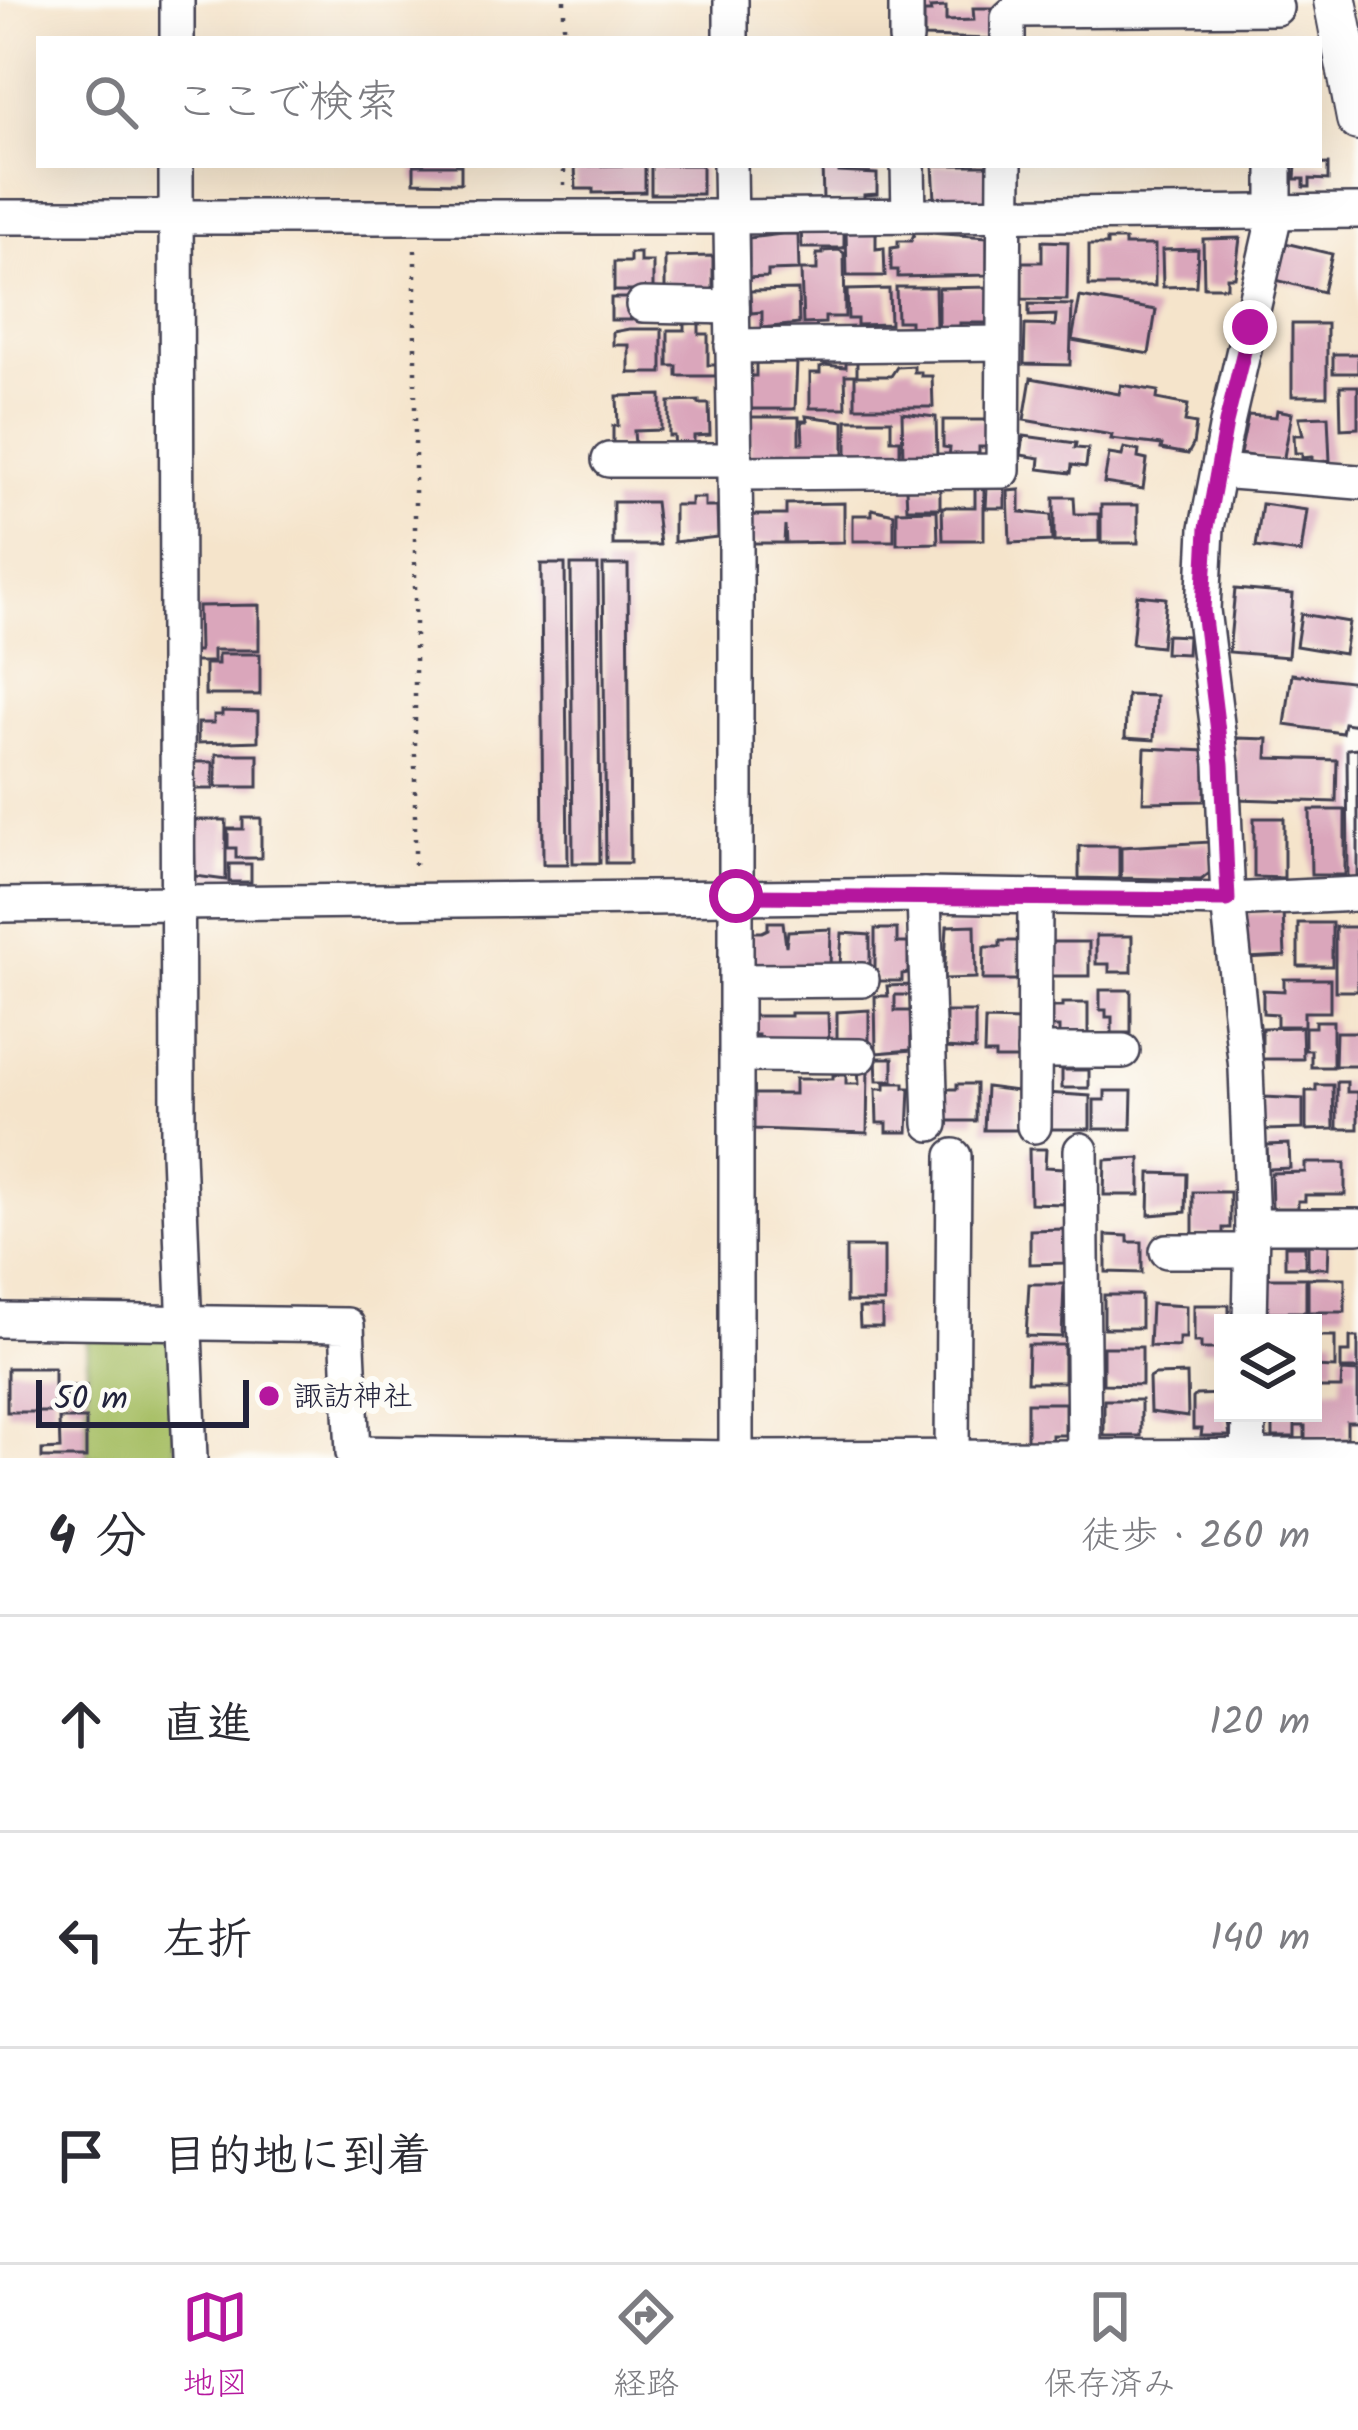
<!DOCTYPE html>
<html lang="ja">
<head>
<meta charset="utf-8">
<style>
  body { margin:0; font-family:Kalam,"Klee One",sans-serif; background:#f7f7f7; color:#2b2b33 }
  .controls { position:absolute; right:36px; bottom:36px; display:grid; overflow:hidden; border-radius:0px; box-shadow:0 12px 48px #0002 }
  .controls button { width:108px; height:108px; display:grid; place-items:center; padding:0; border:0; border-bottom:3px solid #e1e1e2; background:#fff; color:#2b2b33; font:60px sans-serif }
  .scale { position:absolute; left:36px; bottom:30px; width:213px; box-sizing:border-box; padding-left:12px; border:6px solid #22223b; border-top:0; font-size:33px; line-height:42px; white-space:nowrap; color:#22223b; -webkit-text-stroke:9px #fdfcf7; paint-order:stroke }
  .stop { position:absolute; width:36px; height:36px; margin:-27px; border:9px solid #b5179e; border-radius:50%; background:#fff }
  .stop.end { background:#b5179e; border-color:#fff; box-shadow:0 3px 12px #0008 }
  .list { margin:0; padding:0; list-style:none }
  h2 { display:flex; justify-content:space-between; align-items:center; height:156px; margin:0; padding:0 48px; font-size:51px }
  h2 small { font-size:39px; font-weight:400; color:#7c7c81 }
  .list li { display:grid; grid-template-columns:78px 1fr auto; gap:36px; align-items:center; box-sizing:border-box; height:216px; padding:0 48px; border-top:3px solid #e1e1e2 }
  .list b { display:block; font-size:45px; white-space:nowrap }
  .list em { font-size:39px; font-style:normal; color:#7c7c81 }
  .icon { flex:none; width:66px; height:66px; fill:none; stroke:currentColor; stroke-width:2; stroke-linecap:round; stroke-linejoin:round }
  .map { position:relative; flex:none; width:1358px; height:1458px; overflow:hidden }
  .search { position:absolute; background:#fff; box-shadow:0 12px 48px #0002; left:36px; right:36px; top:36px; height:132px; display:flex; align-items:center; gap:30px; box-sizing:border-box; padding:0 42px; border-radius:0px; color:#7c7c81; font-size:45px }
  .sheet { height:804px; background:#fff }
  nav { display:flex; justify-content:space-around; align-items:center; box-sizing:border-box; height:168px; border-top:3px solid #e1e1e2; background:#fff; font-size:33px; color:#7c7c81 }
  nav a { display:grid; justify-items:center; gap:6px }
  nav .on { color:#b5179e }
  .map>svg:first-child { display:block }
</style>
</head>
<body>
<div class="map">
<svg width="1358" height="1458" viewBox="0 0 1358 1458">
  <rect width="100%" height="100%" fill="#fdfcf7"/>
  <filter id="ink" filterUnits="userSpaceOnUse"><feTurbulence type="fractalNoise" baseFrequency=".00833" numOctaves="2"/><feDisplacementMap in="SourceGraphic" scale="24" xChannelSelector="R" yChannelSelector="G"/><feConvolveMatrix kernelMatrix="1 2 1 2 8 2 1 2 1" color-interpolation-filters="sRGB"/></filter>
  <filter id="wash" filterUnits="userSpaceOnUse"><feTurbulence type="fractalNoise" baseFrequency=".004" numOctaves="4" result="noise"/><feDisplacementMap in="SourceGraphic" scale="48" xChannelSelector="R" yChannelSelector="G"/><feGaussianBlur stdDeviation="2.7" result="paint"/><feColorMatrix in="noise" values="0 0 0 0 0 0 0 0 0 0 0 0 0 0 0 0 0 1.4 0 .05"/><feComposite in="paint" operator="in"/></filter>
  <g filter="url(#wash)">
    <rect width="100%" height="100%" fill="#f5e4cb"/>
    <polygon fill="#a5bd62" stroke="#64704e" stroke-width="3" points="175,1330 176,1458 87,1458 87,1331"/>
    <g id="blocks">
      <g fill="#daa6bb">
        <polygon points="946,7 946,21 974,20 973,8 993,8 993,39 924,37 924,12 931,12 930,8"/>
        <polygon points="1328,164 1328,180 1310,179 1310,187 1304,187 1304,179 1295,179 1296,165"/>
        <polygon points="414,165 461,165 461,183 414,182"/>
        <polygon points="645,165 645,192 593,193 593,189 576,189 575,166"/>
        <rect x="651" y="165" width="51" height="29"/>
        <polygon points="822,165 839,165 839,172 877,174 877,194 864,195 864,200 823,199"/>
        <polygon points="933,165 992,165 993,198 935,199"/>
        <polygon points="844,227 844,248 802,248 801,228"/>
        <polygon points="876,228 876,249 884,248 885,276 847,276 846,229"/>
        <polygon points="915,232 987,237 987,275 898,277 898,270 891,270 891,248 898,247 898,241 911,241"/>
        <polygon points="782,234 798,234 799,270 768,271 768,277 744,278 744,268 749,267 749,238"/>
        <polygon points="1240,238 1235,277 1227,277 1227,287 1204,287 1203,239"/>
        <polygon points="1107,240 1125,240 1125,245 1155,245 1155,286 1089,286 1089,245 1107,245"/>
        <polygon points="1042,241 1068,242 1067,300 1022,299 1022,262 1042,262"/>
        <polygon points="1285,243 1332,254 1323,292 1276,280"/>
        <polygon points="1198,249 1196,286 1163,287 1162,250"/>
        <polygon points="839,250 844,253 845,317 825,317 825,323 803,324 801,270 817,270 817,254 823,254 823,251"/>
        <polygon points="630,253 640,253 640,262 653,262 653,291 614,291 614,262 630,262"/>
        <polygon points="713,256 713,291 665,292 665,257"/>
        <polygon points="896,287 935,287 936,327 910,328 910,321 897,321"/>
        <polygon points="991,287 991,323 960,323 960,327 938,329 938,288"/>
        <polygon points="889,289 890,324 857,325 857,319 848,319 847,290"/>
        <polygon points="798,290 799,324 762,328 762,312 751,313 750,291"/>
        <polygon points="1080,297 1156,310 1149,354 1072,340"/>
        <polygon points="611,298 630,298 631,320 611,320"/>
        <polygon points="1029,304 1072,305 1070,365 1024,364 1025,325 1055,326 1056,315 1029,316"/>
        <polygon points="699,323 699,334 708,334 708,365 716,365 716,376 677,376 677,366 668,366 668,330 685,330 685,324"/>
        <rect x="1292" y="324" width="35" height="72"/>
        <polygon points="629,329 662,329 662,373 629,373 629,345 613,345 613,332"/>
        <rect x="1333" y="354" width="25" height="19"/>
        <polygon points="857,358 857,375 845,375 846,408 810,408 810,373 820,373 820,367 825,365 846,367 846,359"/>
        <polygon points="756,363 797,363 795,409 750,409 750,376 756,376"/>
        <polygon points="914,366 914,372 921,372 921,376 932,376 933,407 855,407 855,376 891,376 897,367"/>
        <polygon points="1031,378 1119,394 1121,385 1158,391 1157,399 1188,405 1185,422 1196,424 1193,445 1188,454 1161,449 1162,445 1111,439 1112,435 1024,420"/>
        <polygon points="1340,386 1358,386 1358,428 1341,429"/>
        <polygon points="661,395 661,430 634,431 635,445 613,445 613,426 618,426 617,396"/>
        <polygon points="699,401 699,404 709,404 710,435 694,436 694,446 675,446 674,436 669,436 669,402"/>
        <polygon points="1277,410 1292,413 1283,462 1240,454 1248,415 1276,417"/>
        <polygon points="902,413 936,417 937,458 903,458"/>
        <polygon points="806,416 844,421 844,458 750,457 750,417 799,417 799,443 803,443 802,421 807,421"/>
        <polygon points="1328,416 1330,461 1312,462 1312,457 1302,458 1302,453 1295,453 1294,435 1303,435 1299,417"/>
        <polygon points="847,420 891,420 891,440 900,440 900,459 847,456"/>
        <polygon points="943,420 991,420 991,447 979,447 979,458 949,458 950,448 943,447"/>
        <polygon points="1024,436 1076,443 1075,448 1088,449 1086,467 1072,465 1071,473 1039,469 1040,458 1021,455"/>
        <polygon points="1124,448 1139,451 1138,458 1147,460 1143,489 1104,483 1109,454 1122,456"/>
        <polygon points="975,487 984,487 984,540 943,540 942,507 975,507"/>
        <polygon points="940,488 940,508 907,508 906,489"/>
        <polygon points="987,488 1005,488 1005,508 986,508"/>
        <polygon points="1020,490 1020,512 1051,515 1052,541 1010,543 1008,491"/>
        <polygon points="1054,497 1074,497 1075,514 1099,514 1099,541 1054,542"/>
        <polygon points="691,498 705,498 705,507 717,507 718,537 674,542 674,505 691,505"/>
        <polygon points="613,502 655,502 660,545 613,545"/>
        <polygon points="844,503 844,542 786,543 785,525 784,543 749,543 749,515 786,515 786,504"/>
        <polygon points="1262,504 1307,510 1301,553 1256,547"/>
        <rect x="1101" y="505" width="37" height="38"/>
        <polygon points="872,509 894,514 894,541 853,541 853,515 872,515"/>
        <polygon points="937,510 938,543 897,544 897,511"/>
        <polygon points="541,564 565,564 568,864 543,864"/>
        <polygon points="571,565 598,565 600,863 573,863"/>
        <polygon points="603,565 628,565 630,863 606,863"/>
        <polygon points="1235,589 1293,594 1288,657 1229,652"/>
        <polygon points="1137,595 1166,598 1161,647 1132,644"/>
        <polygon points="259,605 259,650 213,650 213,662 193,662 193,651 199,651 198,606"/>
        <polygon points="1301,614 1349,622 1344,654 1296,646"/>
        <polygon points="1166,635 1188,636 1187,654 1165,653"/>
        <polygon points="218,654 260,654 260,695 205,695 205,664 218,664"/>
        <polygon points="1292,674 1358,682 1358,725 1344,723 1342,733 1285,725"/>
        <polygon points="1127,695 1156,696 1154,740 1125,738"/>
        <polygon points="222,711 258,712 258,741 198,743 198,723 214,723 214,715 222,715"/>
        <polygon points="1237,738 1268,739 1267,758 1337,760 1336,802 1236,799"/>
        <polygon points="1145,748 1205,751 1205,801 1143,802"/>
        <polygon points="1358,748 1358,878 1348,878 1347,749"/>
        <rect x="216" y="754" width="42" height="33"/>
        <rect x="191" y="762" width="22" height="27"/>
        <polygon points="1310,810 1345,810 1345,875 1311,875"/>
        <polygon points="243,818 261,818 261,858 236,858 236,848 228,848 228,829 243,829"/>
        <polygon points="1254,818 1284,818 1284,878 1254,877"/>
        <polygon points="194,820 226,820 226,880 195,876"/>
        <polygon points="1210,842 1211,872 1201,880 1121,878 1121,847"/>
        <polygon points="1079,846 1119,846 1119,879 1079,878"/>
        <rect x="229" y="864" width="22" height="18"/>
        <polygon points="1283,912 1285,956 1246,958 1244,914"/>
        <polygon points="768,922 783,922 786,946 788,931 831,929 830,968 751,968 751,932 762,932 768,929"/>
        <rect x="1298" y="923" width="34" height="43"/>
        <polygon points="975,925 976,978 944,979 947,926"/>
        <polygon points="1335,927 1357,927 1358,991 1335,991"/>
        <polygon points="875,929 897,929 897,943 908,943 908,973 902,974 902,981 875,981"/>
        <polygon points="842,933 870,935 870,969 840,966"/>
        <polygon points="1096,936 1132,936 1132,972 1109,972 1109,964 1096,964"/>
        <polygon points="1000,941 1018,941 1017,980 983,980 984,947 1000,947"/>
        <rect x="1045" y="942" width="44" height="34"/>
        <polygon points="1284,979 1330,979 1330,1012 1304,1012 1304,1026 1277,1026 1277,1014 1263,1013 1263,990 1284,991"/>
        <polygon points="911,985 911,995 895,995 895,1011 911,1011 911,1050 876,1053 875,996 888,996 887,986"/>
        <polygon points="1100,990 1131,990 1131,1033 1112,1033 1112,1017 1106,1017 1106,1010 1100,1010"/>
        <polygon points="1062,1003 1088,1003 1088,1040 1059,1040 1059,1027 1047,1027 1047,1007 1062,1007"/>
        <polygon points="869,1010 869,1043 837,1043 837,1012"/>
        <polygon points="946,1012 975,1012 975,1050 946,1048"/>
        <polygon points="791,1013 828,1013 829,1045 758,1042 758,1035 753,1035 753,1016 791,1016"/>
        <polygon points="985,1020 1020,1021 1020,1059 995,1059 995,1054 984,1054"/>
        <polygon points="1315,1021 1333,1021 1333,1067 1311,1067 1311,1050 1305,1050 1305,1027 1315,1027"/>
        <polygon points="1302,1027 1303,1059 1262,1059 1262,1028"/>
        <polygon points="1336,1032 1358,1032 1358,1066 1335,1066"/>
        <polygon points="876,1058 893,1058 893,1081 877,1081"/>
        <polygon points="858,1066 868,1066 867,1133 754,1129 754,1094 795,1094 795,1079 833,1079 833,1075 846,1075 846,1084 859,1084"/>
        <rect x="1062" y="1070" width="27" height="18"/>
        <polygon points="1337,1082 1347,1082 1347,1092 1358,1092 1358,1129 1337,1129"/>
        <polygon points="885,1083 904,1083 904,1088 910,1088 908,1132 887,1132 887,1123 877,1123 876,1089 885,1089"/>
        <polygon points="957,1084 976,1084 976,1121 946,1121 946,1089 957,1089"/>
        <polygon points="1316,1085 1333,1085 1334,1129 1306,1130 1306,1091 1316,1091"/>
        <polygon points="986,1087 1017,1091 1018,1130 984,1130"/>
        <polygon points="1105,1091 1132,1091 1131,1129 1094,1129 1094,1100 1105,1100"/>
        <polygon points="1046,1093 1090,1096 1090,1129 1047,1129"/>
        <polygon points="1264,1097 1303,1099 1303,1129 1265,1130"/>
        <polygon points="1289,1144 1290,1168 1268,1169 1267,1145"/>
        <polygon points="1029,1149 1046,1149 1045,1167 1064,1168 1063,1204 1030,1203"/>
        <polygon points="1140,1158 1140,1195 1104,1195 1105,1160"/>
        <polygon points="1305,1163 1345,1163 1345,1195 1305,1195 1305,1201 1298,1201 1298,1208 1272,1208 1271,1173 1305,1172"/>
        <polygon points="1150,1173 1187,1174 1186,1212 1149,1215"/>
        <polygon points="1193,1192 1230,1192 1230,1228 1223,1228 1223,1235 1193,1235"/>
        <polygon points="1063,1229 1064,1263 1030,1264 1030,1230"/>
        <polygon points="1106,1235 1128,1236 1128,1242 1142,1242 1142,1273 1106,1272"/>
        <polygon points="1308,1244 1329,1245 1328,1268 1308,1268"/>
        <rect x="1285" y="1246" width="20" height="21"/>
        <rect x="846" y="1247" width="38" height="55"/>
        <polygon points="1265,1278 1306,1278 1306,1312 1266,1312"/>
        <rect x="1308" y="1278" width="37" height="34"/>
        <polygon points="1029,1284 1064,1284 1062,1337 1026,1336"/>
        <rect x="1104" y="1295" width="37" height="33"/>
        <polygon points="1151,1304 1186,1306 1186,1338 1179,1338 1179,1347 1149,1346"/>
        <polygon points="1194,1305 1229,1305 1229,1323 1223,1323 1223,1349 1201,1349 1201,1342 1194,1342"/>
        <polygon points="859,1308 882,1308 882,1327 860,1327"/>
        <polygon points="1313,1336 1335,1336 1335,1368 1313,1367"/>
        <polygon points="1350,1337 1358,1337 1358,1369 1341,1369 1341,1352 1350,1352"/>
        <polygon points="1028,1345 1064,1345 1064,1382 1027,1382"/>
        <polygon points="1103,1347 1142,1347 1142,1385 1103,1384"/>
        <rect x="7" y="1368" width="47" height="44"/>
        <polygon points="1342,1371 1358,1372 1358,1422 1347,1422 1347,1438 1305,1439 1305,1426 1295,1426 1295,1437 1273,1437 1273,1413 1313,1413 1313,1388 1341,1388"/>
        <polygon points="1187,1374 1188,1417 1150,1412 1149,1378 1154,1375"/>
        <rect x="67" y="1386" width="19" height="20"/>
        <polygon points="1223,1394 1230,1436 1201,1436 1202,1429 1193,1429 1193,1398 1196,1395"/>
        <rect x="1104" y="1400" width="37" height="36"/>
        <polygon points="1027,1403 1065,1403 1065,1435 1052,1435 1052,1442 1027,1442"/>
        <polygon points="59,1419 86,1419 86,1458 42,1458 42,1450 60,1449"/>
      </g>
    </g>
  </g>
  <g filter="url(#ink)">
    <use href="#blocks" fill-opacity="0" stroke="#423f51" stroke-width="3"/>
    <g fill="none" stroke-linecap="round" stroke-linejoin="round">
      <g stroke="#423f51" stroke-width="38">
        <g id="minor">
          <polyline points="906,0 906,39"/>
          <polyline points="177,39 177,0"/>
          <polyline points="731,39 731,0"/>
          <polyline points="1008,39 1008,18 1017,10 1276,8"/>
          <polyline points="176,165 178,1152 190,1458"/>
          <polyline points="730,165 736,539 736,1458"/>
          <polyline points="908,165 909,215"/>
          <polyline points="0,217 730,217 1358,211"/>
          <polyline points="643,305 732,307"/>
          <polyline points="732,346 1003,343"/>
          <polyline points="609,460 735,460"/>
          <polyline points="1218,471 1358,482"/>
          <polyline points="735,473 1003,471 1005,165"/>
          <polyline points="924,895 931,1124"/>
          <polyline points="0,905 924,895 1228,900 1358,894"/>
          <polyline points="738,981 862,980"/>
          <polyline points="1034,1051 1123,1051"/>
          <polyline points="737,1055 860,1056"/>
          <polyline points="1034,1126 1035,896"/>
          <polyline points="1081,1150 1084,1457"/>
          <polyline points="1252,1226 1358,1226"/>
          <polyline points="1167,1251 1251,1251"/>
          <polyline points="0,1320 347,1325 353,1453 736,1458 1358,1456"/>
          <polyline points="1250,1323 1252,1226 1246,1069 1228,900 1222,764 1203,610 1207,528 1227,423 1275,214 1275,165"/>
          <polyline points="952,1454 954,1156"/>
          <polyline points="1248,1458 1249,1413"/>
        </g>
      </g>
      <g stroke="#423f51" stroke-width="46">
        <polyline id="tertiary" points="1335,0 1358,119"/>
      </g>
      <g stroke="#423f51" stroke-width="4.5" stroke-dasharray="3 9" stroke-linecap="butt">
        <polyline points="564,39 564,0"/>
        <polyline points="564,185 564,165"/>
        <polyline points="415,250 415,869"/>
      </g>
      <use href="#minor" stroke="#fff" stroke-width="33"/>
      <use href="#tertiary" stroke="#fff" stroke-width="42"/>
    </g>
  </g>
  <g fill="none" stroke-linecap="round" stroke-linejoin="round" filter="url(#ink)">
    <polyline stroke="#b5179e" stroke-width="15" points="736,896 1228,900 1222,764 1203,610 1207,528 1226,423 1250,327"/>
  </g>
  <circle fill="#b5179e" stroke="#fdfcf7" stroke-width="4.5" cx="269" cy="1396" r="12"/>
  <g text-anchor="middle" stroke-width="12" stroke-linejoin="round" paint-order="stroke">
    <g font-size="30" fill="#22223b" stroke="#fdfcf7" text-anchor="start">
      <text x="293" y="1406">諏訪神社</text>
    </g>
  </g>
</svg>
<div class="controls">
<button><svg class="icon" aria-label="layers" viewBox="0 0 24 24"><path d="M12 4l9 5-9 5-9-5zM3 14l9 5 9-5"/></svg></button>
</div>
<div class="scale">50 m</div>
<div class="stop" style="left:736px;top:896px"></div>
<div class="stop end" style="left:1250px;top:327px"></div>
<div class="search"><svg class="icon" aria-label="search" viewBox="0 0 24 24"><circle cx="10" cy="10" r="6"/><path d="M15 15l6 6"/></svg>ここで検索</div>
</div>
<section class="sheet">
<h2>4 分<small>徒歩 · 260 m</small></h2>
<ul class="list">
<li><svg class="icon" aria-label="ahead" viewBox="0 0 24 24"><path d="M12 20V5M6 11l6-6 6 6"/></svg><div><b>直進</b></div><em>120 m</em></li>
<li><svg class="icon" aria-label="left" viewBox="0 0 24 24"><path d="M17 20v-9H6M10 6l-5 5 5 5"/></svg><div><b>左折</b></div><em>140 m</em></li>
<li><svg class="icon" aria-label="arrive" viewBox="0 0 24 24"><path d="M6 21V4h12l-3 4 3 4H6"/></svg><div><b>目的地に到着</b></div></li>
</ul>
</section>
<nav>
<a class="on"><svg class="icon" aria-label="map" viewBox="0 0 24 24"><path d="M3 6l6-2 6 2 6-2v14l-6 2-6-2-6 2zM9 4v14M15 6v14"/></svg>地図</a>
<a><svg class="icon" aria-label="directions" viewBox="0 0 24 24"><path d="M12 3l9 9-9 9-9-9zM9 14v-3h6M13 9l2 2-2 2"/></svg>経路</a>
<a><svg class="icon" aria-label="saved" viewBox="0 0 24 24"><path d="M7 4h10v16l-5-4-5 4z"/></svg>保存済み</a>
</nav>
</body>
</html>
